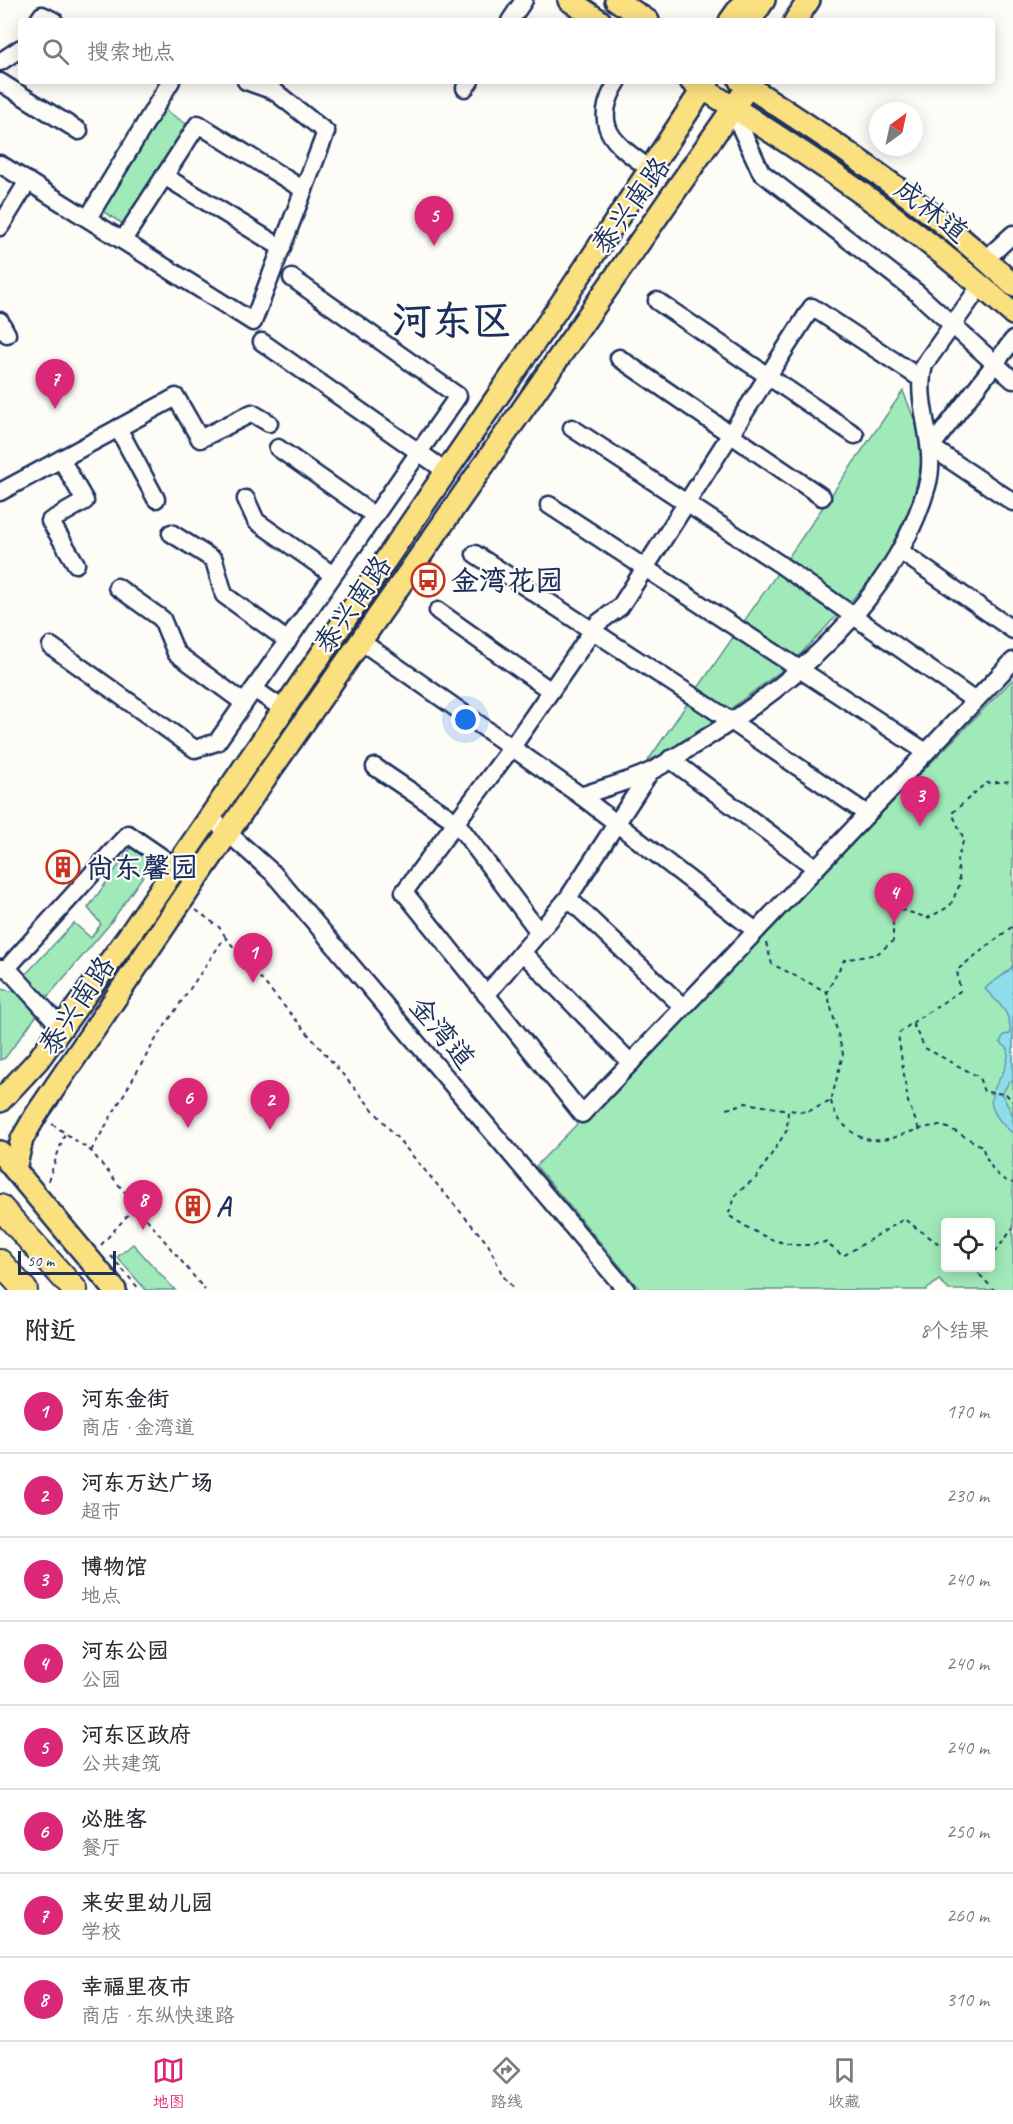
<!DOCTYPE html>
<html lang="zh">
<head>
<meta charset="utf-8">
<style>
  body { margin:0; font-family:Caveat,"LXGW WenKai TC",sans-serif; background:#f7f7f7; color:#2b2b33 }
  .controls { position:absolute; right:18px; bottom:18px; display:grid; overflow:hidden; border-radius:6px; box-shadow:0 3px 15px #0003 }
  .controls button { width:54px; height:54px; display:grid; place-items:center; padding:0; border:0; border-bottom:2px solid #e1e1e2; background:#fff; color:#2b2b33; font:30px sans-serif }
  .compass { position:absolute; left:869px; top:102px; width:54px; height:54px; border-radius:50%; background:#fff; box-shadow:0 3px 15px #0003; rotate:33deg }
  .scale { position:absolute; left:18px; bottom:15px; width:98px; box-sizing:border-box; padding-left:6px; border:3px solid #1b2f5e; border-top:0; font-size:16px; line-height:21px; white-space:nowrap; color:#1b2f5e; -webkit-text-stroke:4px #fdfcf7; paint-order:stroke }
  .you { position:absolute; left:466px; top:720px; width:21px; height:21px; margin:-15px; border:4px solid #fff; border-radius:50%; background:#1a73e8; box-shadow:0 0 0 9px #1a73e833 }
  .badge { display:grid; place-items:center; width:39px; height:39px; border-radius:50%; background:#db2777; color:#fff; font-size:20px; font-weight:700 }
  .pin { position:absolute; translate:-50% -50px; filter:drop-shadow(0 2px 3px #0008) }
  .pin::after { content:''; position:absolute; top:32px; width:21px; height:18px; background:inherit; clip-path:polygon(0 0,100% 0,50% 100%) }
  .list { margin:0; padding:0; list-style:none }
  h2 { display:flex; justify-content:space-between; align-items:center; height:78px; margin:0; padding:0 24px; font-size:26px }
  h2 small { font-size:20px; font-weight:400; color:#7c7c81 }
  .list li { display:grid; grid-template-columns:39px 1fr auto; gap:18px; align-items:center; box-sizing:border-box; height:84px; padding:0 24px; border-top:2px solid #e1e1e2 }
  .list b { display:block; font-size:22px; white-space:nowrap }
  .list p { margin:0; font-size:20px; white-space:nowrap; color:#7c7c81 }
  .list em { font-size:20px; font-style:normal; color:#7c7c81 }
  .icon { flex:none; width:33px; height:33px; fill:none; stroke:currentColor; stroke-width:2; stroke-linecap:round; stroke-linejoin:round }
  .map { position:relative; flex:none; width:1013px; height:1290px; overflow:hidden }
  .search { position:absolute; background:#fff; box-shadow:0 3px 15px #0003; left:18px; right:18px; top:18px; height:66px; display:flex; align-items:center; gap:15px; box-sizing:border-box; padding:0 21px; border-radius:6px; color:#7c7c81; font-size:22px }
  .sheet { height:750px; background:#fff }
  nav { display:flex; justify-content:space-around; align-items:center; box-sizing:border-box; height:84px; border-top:2px solid #e1e1e2; background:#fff; font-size:16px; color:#7c7c81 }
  nav a { display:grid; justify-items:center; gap:3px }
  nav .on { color:#db2777 }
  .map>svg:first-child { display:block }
</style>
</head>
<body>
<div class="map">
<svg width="1013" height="1290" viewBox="0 0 1013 1290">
  <rect width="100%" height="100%" fill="#fdfcf7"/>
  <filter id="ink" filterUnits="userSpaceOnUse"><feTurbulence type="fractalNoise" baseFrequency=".0167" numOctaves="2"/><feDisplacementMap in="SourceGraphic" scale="12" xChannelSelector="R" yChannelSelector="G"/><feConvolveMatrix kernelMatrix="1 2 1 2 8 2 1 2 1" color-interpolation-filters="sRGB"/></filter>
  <g filter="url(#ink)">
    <g fill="#a0eab9" stroke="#5e8c8c" stroke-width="1.5" fill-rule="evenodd">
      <polygon points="164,109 192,128 128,227 102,211"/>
      <polygon points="903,391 925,446 912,504 880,570 793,662 685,743 647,762"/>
      <path d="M1013,679V1290H949L939,1280L926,1290H640L536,1166ZM946,1222H990V1268H946Z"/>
      <polygon points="131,848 152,863 109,925 44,1001 24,976 74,923 91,938 101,924 88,908"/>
      <polygon points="0,989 17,992 37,1015 5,1058 0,1060"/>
      <polygon points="133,1244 175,1290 146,1290 117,1257"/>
    </g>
    <path fill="#8edee9" stroke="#6098b1" stroke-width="1.5" d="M1013,965V1081L1009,1082L1002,1094L1013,1116V1132H1011C967,1093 1011,1084 1008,1049L1000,1042L1004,1035L1010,1034C1012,1013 999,1004 985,989C993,979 1006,977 1013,965Z"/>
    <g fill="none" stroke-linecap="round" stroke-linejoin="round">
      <g stroke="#1b2f5e" stroke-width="21">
        <g id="minor">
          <polyline points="38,21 42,15 54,21"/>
          <polyline points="510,21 524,0"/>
          <polyline points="0,62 21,48"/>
          <path d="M618,81C589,127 615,144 650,169"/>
          <polyline points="0,82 79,131"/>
          <polyline points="465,88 470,81"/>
          <polyline points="732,109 761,172 916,292 1013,380"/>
          <polyline points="0,164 253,322 326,132 274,91 246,81"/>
          <polyline points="164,176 282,248"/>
          <polyline points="88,218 171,81"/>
          <polyline points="0,227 28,181"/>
          <polyline points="123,240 198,124 304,190"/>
          <polyline points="986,259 1013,234"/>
          <polyline points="657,301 855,435"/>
          <polyline points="0,321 7,334"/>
          <polyline points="1013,340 931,447 1013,502"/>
          <polyline points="262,342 447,472"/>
          <polyline points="619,358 822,497"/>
          <polyline points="920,378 812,307 620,607 598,623 512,747 404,892 582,1114 1013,661"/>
          <polyline points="118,428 156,499"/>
          <polyline points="572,428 778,563 975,701"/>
          <polyline points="278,448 375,516"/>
          <polyline points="61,459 85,501 50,521 76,564"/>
          <polyline points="0,492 176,397 200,439 252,413 269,423"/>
          <polyline points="246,499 256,521 333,575"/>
          <polyline points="549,505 926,752"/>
          <polyline points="171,533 214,560 224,595 288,641"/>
          <polyline points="900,551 1013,630"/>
          <polyline points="475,554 731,721 867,814"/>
          <polyline points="117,587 162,619 176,653 244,703"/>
          <polyline points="438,611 551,691"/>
          <path d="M362,642L581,796C603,788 628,782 649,772C665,765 681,753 696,744C793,685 895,599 927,486C939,445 913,403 924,365L981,285"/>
          <polyline points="51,646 195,749 217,742 458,396 292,278"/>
          <polyline points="254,689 283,709"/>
          <polyline points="670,759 816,868"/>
          <polyline points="375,767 456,822 539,932"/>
          <polyline points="581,796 756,931"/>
          <polyline points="210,817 273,873 626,1290"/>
          <polyline points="568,898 683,1007"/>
          <polyline points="522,952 631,1063"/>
          <polyline points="0,968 7,968 128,834 176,867"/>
          <polyline points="7,968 61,1027"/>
          <polyline points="486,995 568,898 650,772"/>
        </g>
      </g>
      <g stroke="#1b2f5e" stroke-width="26">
        <g id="major">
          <polyline points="569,0 600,21"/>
          <polyline points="616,0 648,21"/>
          <polyline points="730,21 745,0"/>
          <polyline points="750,21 764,0"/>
          <polyline points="795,21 809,0"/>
          <path d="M691,81C804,151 915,225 1013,314"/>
          <path d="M740,81C835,142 932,207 1013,285"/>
          <polyline points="0,1101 38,1060 130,934 571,289 708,81"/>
          <polyline points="0,1152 115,1290"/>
          <polyline points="15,1169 22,1139 36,1115 263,781 752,81"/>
        </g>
      </g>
      <g stroke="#1b2f5e" stroke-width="28">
        <g id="highway">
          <polyline points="0,1207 75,1290"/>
          <polyline points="0,1262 25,1290"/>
        </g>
      </g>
      <g stroke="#1b2f5e" stroke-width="2" stroke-dasharray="4.5 4.5" stroke-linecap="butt">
        <polyline points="196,910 219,927 225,936"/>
        <polyline points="766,943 772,964 827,992"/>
        <polyline points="912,1023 960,991 957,970 1013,926"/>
        <path d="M831,1101C834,1115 840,1122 851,1131C880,1155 909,1125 940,1126C952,1127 970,1141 982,1146C987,1162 996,1179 1013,1183"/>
        <polyline points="727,1109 746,1103 788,1110"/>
        <polyline points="52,1124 91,1151 205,1290"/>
        <polyline points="919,1129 908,1102 898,1034 912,1023 925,1048 979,1077 984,1092 1006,1094 1013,1102"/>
        <polyline points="91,1151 156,1039 225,937 488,1244 503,1276 515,1290"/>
        <polyline points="48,1181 65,1133"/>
        <polyline points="101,1245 136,1206"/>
        <path d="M946,1249L904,1219L843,1256L825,1242C787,1252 760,1236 728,1215L737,1193L757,1177L787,1130L788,1110L807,1112L831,1101L843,1054L827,992L844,960L877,954L893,941V907L928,918L950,906L960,884L957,860L964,839L952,813L986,783L1013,781"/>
        <polyline points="111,1256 140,1290"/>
        <polyline points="990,1259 1013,1228"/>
        <polyline points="971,1268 979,1274"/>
        <polyline points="984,1268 979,1274 994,1290"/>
      </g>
      <use href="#minor" stroke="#fdfcf7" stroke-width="16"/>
      <use href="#major" stroke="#fbe080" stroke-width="21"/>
      <use href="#highway" stroke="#fbe080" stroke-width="24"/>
    </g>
  </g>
  <defs>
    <g id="bus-ring" transform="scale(1.725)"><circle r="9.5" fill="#fdfcf7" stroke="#c8321e" stroke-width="1.5"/><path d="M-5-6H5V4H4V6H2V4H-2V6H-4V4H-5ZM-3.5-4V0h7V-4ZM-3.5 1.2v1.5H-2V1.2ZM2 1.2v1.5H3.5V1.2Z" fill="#c8321e"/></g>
    <g id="building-ring" transform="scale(1.725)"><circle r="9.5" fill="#fdfcf7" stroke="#c8321e" stroke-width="1.5"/><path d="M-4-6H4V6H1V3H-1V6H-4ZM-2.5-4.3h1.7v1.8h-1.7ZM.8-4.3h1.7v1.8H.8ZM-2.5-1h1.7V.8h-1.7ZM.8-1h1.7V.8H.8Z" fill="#c8321e"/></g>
  </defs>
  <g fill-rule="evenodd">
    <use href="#bus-ring" x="428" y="580"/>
    <use href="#building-ring" x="63" y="867"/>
    <use href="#building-ring" x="193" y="1206"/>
  </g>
  <g text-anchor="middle" stroke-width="4.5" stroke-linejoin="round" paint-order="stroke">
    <g font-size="28" fill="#1b2f5e" stroke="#fdfcf7">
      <text transform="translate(630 205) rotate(-54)" y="10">泰兴南路</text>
      <text transform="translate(932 210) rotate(38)" y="10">成林道</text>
      <text transform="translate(352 604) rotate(-55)" y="10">泰兴南路</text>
      <text transform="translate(76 1005) rotate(-56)" y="10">泰兴南路</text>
      <text transform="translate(443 1032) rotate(50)" y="10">金湾道</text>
    </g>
    <g font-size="28" font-weight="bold" fill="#1b2f5e" stroke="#fdfcf7" text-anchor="start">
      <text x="451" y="590">金湾花园</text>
      <text x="86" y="877">尚东馨园</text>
      <text x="216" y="1216">A</text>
    </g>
    <g font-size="40" font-weight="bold" fill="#1b2f5e" stroke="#fdfcf7">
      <text x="452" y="334">河东区</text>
    </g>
  </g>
</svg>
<div class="controls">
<button><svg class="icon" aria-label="locate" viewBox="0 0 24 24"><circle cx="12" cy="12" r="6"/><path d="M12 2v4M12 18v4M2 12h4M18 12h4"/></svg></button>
</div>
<svg class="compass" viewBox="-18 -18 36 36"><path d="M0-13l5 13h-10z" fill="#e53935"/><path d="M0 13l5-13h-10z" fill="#7c7c81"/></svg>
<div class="scale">50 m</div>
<div class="you"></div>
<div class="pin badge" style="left:253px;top:983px">1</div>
<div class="pin badge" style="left:270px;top:1130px">2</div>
<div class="pin badge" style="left:920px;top:826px">3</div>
<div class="pin badge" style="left:894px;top:923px">4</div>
<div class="pin badge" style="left:434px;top:246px">5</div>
<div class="pin badge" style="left:188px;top:1128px">6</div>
<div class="pin badge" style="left:55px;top:409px">7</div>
<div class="pin badge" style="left:143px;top:1230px">8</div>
<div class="search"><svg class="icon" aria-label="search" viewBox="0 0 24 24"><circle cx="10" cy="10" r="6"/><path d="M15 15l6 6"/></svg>搜索地点</div>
</div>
<section class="sheet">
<h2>附近<small>8个结果</small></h2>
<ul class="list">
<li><span class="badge">1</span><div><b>河东金街</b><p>商店 · 金湾道</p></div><em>170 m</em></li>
<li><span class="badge">2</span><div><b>河东万达广场</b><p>超市</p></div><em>230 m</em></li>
<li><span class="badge">3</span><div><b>博物馆</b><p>地点</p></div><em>240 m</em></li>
<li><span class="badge">4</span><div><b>河东公园</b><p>公园</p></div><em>240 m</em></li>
<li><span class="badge">5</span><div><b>河东区政府</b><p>公共建筑</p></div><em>240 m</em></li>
<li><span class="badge">6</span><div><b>必胜客</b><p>餐厅</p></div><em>250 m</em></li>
<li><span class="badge">7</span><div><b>来安里幼儿园</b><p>学校</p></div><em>260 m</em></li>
<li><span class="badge">8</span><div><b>幸福里夜市</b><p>商店 · 东纵快速路</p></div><em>310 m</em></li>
</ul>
</section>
<nav>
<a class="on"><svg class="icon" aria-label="map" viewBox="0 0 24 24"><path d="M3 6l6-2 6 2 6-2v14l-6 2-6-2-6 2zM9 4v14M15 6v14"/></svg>地图</a>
<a><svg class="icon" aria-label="directions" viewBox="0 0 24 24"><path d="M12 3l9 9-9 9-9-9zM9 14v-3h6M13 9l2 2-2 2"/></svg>路线</a>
<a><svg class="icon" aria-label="saved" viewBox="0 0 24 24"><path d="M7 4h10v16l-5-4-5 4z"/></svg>收藏</a>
</nav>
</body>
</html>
